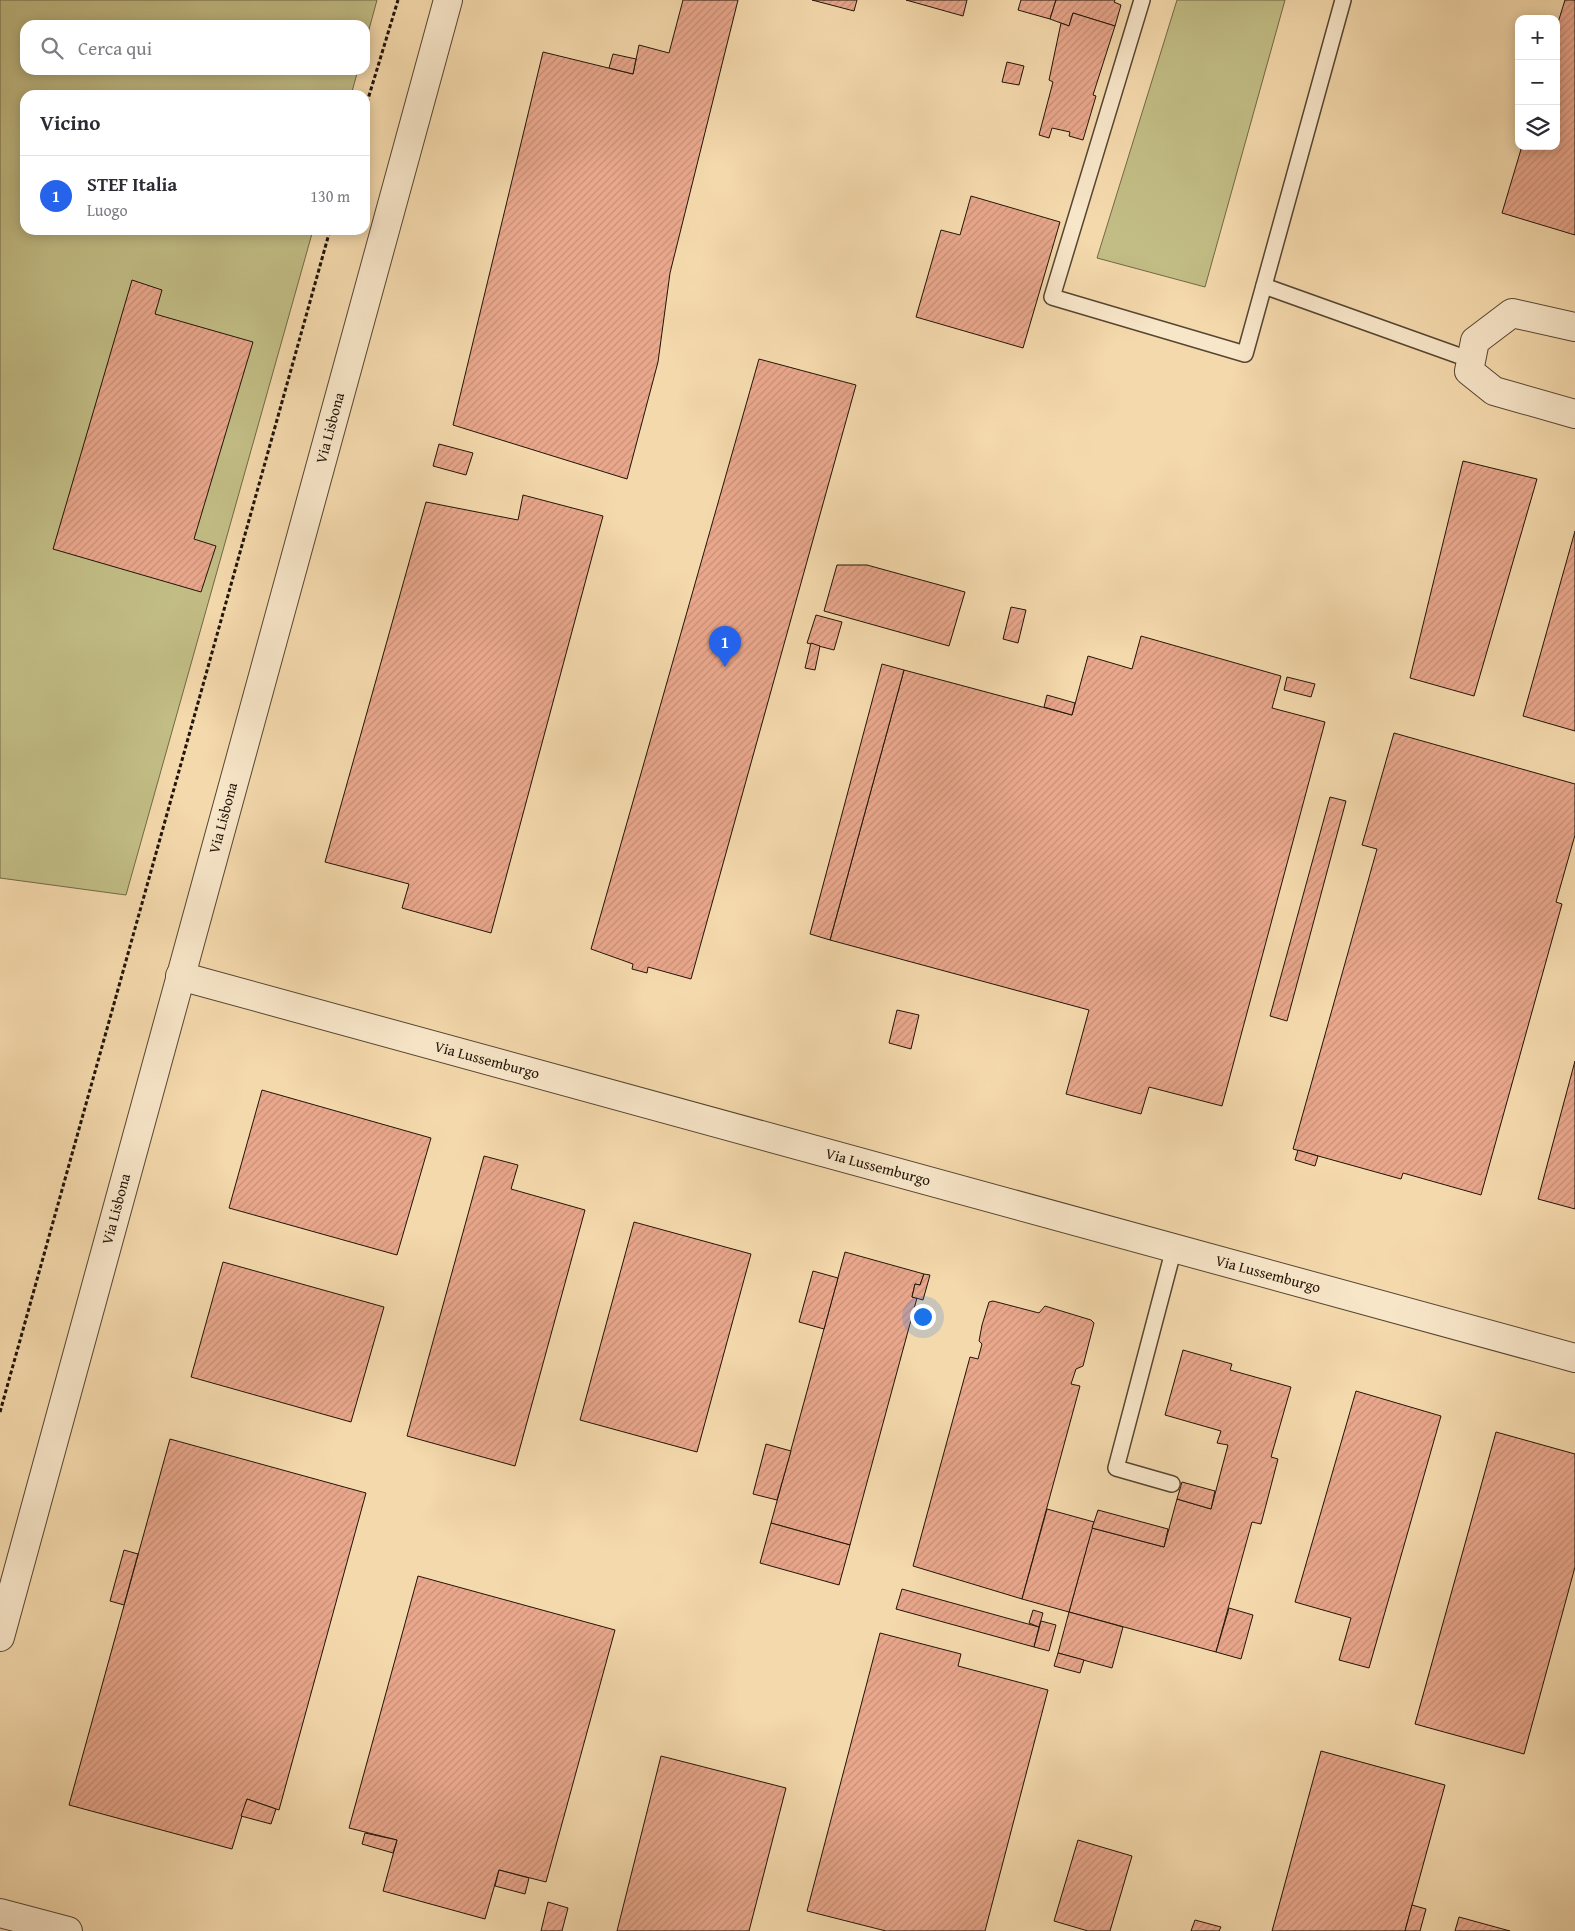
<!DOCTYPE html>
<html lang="it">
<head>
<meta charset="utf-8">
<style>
  body { margin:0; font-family:"Gentium Book Plus",serif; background:#f2f2f3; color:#2b2b33 }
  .controls { position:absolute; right:15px; top:15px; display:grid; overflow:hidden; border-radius:10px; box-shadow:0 2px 12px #0003 }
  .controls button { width:45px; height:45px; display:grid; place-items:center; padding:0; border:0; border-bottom:1px solid #e1e1e2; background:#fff; color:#2b2b33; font:25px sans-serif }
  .you { position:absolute; left:922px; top:1316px; width:18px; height:18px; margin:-12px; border:4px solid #fff; border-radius:50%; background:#1a73e8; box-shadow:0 0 0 8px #1a73e833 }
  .badge { display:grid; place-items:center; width:32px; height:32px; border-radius:50%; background:#2563eb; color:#fff; font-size:16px; font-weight:700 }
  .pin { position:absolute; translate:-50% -41px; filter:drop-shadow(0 1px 2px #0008) }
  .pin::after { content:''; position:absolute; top:26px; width:18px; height:15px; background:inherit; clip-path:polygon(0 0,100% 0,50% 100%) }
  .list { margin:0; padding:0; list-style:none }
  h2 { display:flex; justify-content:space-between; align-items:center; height:65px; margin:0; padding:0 20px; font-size:21px }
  h2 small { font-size:16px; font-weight:400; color:#7c7c81 }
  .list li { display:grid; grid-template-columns:32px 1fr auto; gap:15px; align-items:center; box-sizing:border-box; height:80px; padding:0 20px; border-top:1px solid #e1e1e2 }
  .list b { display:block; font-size:19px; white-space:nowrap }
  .list p { margin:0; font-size:16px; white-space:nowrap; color:#7c7c81 }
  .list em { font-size:16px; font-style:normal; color:#7c7c81 }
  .icon { flex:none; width:28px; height:28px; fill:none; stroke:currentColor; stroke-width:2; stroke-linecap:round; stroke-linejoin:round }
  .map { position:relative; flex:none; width:1575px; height:1931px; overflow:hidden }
  .search { position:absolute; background:#fff; box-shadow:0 2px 12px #0003; left:20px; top:20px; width:350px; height:55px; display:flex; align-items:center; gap:12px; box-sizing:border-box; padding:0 18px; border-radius:15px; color:#7c7c81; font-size:19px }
  .panel { position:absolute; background:#fff; box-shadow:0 2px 12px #0003; left:20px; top:90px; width:350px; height:145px; border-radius:15px }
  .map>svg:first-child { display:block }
</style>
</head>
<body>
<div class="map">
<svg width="1575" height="1931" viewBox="0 0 1575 1931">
  <defs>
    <pattern id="building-hatch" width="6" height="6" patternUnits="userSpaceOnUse" patternTransform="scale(1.25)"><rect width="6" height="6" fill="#e9a78c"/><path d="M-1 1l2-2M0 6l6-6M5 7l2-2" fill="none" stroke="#c88f77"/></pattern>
  </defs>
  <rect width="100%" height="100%" fill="#f4d9ac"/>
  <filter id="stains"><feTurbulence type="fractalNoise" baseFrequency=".004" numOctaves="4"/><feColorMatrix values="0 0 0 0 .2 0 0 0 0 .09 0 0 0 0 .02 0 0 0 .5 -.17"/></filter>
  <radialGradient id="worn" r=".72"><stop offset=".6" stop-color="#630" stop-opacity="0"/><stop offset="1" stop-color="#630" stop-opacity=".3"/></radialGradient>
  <g fill="#c2bd85" stroke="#726846">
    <polygon points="0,0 377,0 365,44 365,25 25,25 25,70 358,70 351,95 25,95 25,230 313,230 126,895 0,878"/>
    <polygon points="1177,0 1285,0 1205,287 1097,258"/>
  </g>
  <g fill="url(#building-hatch)" stroke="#211408">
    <polygon points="683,0 738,0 670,273 658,362 627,479 453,425 543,52 633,74 639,45 669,53"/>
    <polygon points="812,0 857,0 854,11"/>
    <polygon points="906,0 967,0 963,16"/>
    <polygon points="1021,0 1056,0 1050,19 1018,10"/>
    <polygon points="1056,0 1115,0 1114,2 1121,5 1115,26 1073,13 1069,26 1050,19"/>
    <polygon points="1565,0 1575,0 1575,235 1502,213 1522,146 1556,146 1556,29"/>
    <polygon points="1073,13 1115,26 1093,95 1096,96 1083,140 1069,136 1070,132 1052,128 1049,138 1039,135 1053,82 1049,80 1061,23 1069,26"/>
    <polygon points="613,54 636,59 633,74 609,68"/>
    <polygon points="1007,62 1024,66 1019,85 1002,82"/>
    <polygon points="971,196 1060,222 1023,348 916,317 941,230 960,235"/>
    <polygon points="132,280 162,290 155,314 253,342 194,539 216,546 201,592 53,549"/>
    <polygon points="759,359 856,385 691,979 648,967 647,973 632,969 633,964 591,949"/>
    <polygon points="439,444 473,453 466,475 433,466"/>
    <polygon points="1463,461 1537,479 1474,696 1410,678"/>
    <polygon points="523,495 603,516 491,933 402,908 409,884 325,862 426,502 518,520"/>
    <polygon points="1575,531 1575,731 1523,716"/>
    <polygon points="837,565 867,565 965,592 949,646 824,611"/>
    <polygon points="1011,607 1026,610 1018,643 1003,639"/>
    <polygon points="816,615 842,622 834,650 807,643"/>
    <polygon points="1141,636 1281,676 1272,708 1325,722 1222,1106 1149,1087 1141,1114 1066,1094 1089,1010 830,940 904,670 1072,715 1088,656 1132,669"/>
    <polygon points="811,643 820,646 815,670 805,668"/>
    <polygon points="882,664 904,670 830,940 810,934"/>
    <polygon points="1287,677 1315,684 1311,697 1284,690"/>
    <polygon points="1047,695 1075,703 1072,715 1044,707"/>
    <polygon points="1394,733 1575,784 1575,835 1556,902 1562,904 1481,1195 1403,1173 1401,1179 1293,1149 1377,849 1362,845"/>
    <polygon points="1330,797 1346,801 1287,1021 1270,1016"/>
    <polygon points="897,1010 919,1015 911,1049 889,1043"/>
    <polygon points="1575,1061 1575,1209 1538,1199"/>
    <polygon points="262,1090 431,1138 397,1255 229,1208"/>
    <polygon points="1298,1150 1318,1156 1315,1166 1295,1160"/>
    <polygon points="484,1156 518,1165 511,1189 585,1210 515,1466 407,1436"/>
    <polygon points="634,1222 751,1254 697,1452 580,1420"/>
    <polygon points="845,1252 924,1274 920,1285 915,1284 912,1297 917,1298 850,1545 771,1523"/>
    <polygon points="223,1262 384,1307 351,1422 191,1377"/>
    <polygon points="813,1271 838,1278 824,1329 799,1322"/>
    <polygon points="924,1274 930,1275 923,1300 912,1297 915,1284 920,1285"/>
    <polygon points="993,1301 1039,1313 1045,1306 1091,1320 1094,1323 1083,1366 1076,1369 1071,1384 1080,1386 1022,1599 913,1566 970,1357 978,1359 982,1344 979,1341 982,1325 989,1302"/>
    <polygon points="1183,1350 1232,1364 1230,1370 1291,1387 1271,1457 1278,1459 1261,1524 1252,1522 1216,1652 1069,1612 1092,1528 1164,1547 1177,1499 1211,1509 1228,1445 1217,1443 1221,1431 1165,1415"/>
    <polygon points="1356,1391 1441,1416 1369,1668 1339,1660 1351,1618 1295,1602"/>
    <polygon points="1496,1432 1575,1454 1575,1567 1524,1754 1415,1724"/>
    <polygon points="170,1439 366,1493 279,1810 247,1799 232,1849 69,1805"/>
    <polygon points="766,1444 791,1451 777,1500 753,1494"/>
    <polygon points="1182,1482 1215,1491 1211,1509 1177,1499"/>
    <polygon points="1047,1509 1094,1522 1069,1612 1022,1599"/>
    <polygon points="1098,1510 1168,1529 1164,1547 1092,1528"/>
    <polygon points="771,1523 850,1545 839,1585 760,1563"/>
    <polygon points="124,1550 138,1554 124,1605 110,1601"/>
    <polygon points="418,1576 615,1630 546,1882 499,1870 485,1919 383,1891 397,1840 349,1828"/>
    <polygon points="902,1589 1039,1627 1034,1647 896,1609"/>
    <polygon points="1229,1608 1253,1615 1241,1659 1216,1652"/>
    <polygon points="1033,1610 1043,1613 1039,1627 1029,1623"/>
    <polygon points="1069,1612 1123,1627 1112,1668 1058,1653"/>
    <polygon points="1041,1621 1056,1625 1049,1651 1034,1647"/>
    <polygon points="880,1633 961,1654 958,1666 1048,1690 985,1931 886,1931 807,1911"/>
    <polygon points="1058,1653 1084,1660 1080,1673 1054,1666"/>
    <polygon points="1321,1751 1445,1785 1405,1931 1272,1931"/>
    <polygon points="661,1756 786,1788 749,1931 617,1931"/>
    <polygon points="247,1799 276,1809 271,1824 241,1816"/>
    <polygon points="365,1833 397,1840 393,1853 362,1844"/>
    <polygon points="1078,1840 1132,1856 1110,1931 1088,1931 1054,1921"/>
    <polygon points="499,1870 529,1878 525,1894 495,1886"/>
    <polygon points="548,1902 568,1908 562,1931 541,1931"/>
    <polygon points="1412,1905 1426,1909 1420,1931 1405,1931"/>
    <polygon points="1459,1917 1510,1931 1455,1931"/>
    <polygon points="1195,1920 1221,1927 1219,1931 1191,1931"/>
  </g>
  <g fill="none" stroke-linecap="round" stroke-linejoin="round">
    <g stroke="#564531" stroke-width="18">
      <g id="service">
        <polyline points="1142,0 1052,297 1245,354 1343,0"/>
        <polyline points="1264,286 1471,360"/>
        <polyline points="1172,1484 1116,1468 1174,1248"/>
      </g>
    </g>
    <g stroke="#564531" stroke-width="30">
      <g id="minor">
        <polyline points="1575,327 1512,313 1475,341 1469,371 1494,391 1575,414"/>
        <polyline points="180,976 1575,1358"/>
        <polyline points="0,1913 68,1931"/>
      </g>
    </g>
    <g stroke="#564531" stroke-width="30">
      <polyline id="tertiary" points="0,1637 448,0"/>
    </g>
    <g stroke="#211408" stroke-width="3" stroke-dasharray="4 2.5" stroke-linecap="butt">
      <polyline points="365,109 398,0"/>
      <polyline points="0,1412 330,230"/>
    </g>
    <use href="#service" stroke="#f8e6c9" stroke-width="15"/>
    <use href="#minor" stroke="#f8e6c9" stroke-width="28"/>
    <use href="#tertiary" stroke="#f8e6c9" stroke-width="28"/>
  </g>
  <g text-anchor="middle" stroke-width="4" stroke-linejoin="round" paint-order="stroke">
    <g font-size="15" fill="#211408" stroke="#f8e6c9">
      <text transform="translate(330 428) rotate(-75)" y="5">Via Lisbona</text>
      <text transform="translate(223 818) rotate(-75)" y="5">Via Lisbona</text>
      <text transform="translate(487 1060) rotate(15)" y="5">Via Lussemburgo</text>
      <text transform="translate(878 1167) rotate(15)" y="5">Via Lussemburgo</text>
      <text transform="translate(116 1209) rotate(-75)" y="5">Via Lisbona</text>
      <text transform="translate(1268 1274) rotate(15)" y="5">Via Lussemburgo</text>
    </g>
  </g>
  <rect width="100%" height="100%" filter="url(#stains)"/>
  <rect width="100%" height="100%" fill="url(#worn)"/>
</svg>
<div class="controls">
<button>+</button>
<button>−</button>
<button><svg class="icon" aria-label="layers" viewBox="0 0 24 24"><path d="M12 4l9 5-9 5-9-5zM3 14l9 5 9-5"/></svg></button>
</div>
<div class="you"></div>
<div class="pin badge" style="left:725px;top:667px">1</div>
<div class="search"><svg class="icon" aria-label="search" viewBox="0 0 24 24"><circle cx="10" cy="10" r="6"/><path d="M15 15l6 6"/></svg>Cerca qui</div>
<section class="panel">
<h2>Vicino<small></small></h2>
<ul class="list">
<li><span class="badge">1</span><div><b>STEF Italia</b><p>Luogo</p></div><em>130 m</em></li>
</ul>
</section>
</div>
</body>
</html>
